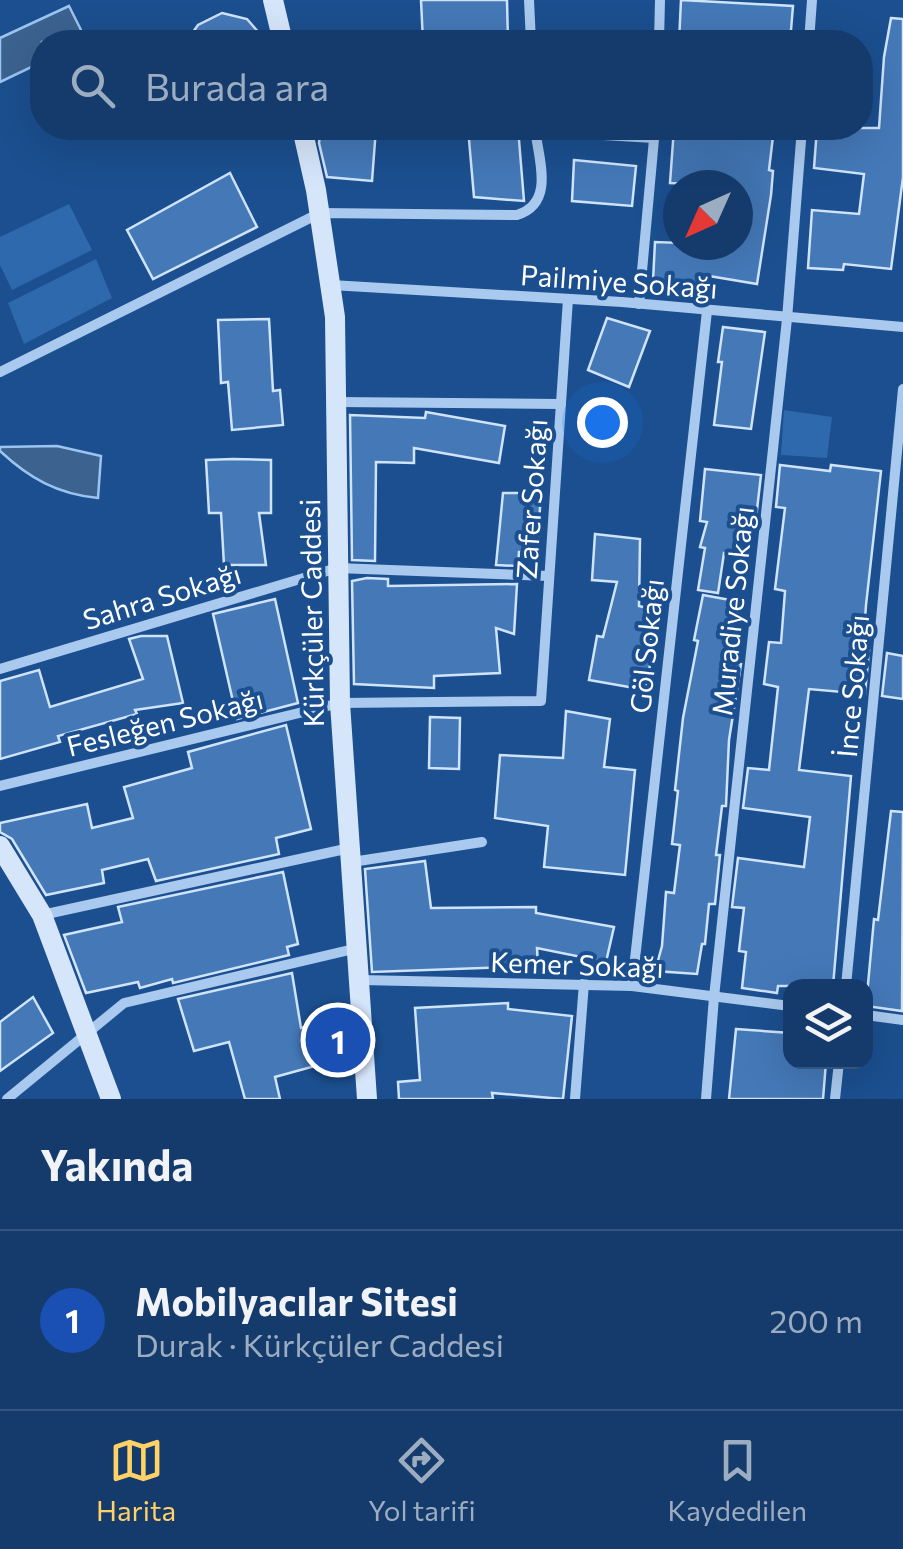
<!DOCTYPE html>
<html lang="tr">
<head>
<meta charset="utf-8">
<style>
  body { margin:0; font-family:Commissioner,sans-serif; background:#1d4271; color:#f1f3f6 }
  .controls { position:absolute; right:30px; bottom:30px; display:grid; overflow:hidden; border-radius:20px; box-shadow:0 10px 40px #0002 }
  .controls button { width:90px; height:90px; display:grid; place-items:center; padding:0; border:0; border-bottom:2px solid #33557e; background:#143b6b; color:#f1f3f6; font:50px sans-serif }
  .compass { position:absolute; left:663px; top:170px; width:90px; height:90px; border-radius:50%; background:#143b6b; box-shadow:0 10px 40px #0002; rotate:225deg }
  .you { position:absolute; left:602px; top:422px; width:35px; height:35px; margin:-25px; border:8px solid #fff; border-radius:50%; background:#1a73e8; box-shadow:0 0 0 15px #1a73e833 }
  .badge { display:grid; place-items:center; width:65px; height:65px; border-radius:50%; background:#ffd166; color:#fff; font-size:32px; font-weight:700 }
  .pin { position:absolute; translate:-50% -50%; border:5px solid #fff; box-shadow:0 2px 10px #0006 }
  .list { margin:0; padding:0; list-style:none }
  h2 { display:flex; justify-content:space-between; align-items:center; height:130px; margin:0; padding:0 40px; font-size:42px }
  h2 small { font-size:32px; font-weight:400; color:#9dadc1 }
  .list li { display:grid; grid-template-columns:65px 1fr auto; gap:30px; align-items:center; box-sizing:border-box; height:180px; padding:0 40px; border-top:2px solid #33557e }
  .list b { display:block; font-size:38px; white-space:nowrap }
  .list p { margin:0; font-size:32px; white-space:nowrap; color:#9dadc1 }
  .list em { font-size:32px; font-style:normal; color:#9dadc1 }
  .icon { flex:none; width:55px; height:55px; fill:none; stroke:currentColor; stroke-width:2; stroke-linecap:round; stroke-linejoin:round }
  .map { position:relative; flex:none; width:903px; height:1099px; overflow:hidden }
  .search { position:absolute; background:#143b6b; box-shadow:0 10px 40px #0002; left:30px; right:30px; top:30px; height:110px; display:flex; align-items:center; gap:25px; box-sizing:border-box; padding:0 35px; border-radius:40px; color:#9dadc1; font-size:38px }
  .sheet { height:310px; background:#143b6b }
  nav { display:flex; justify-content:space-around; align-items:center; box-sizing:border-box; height:140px; border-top:2px solid #33557e; background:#143b6b; font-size:28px; color:#9dadc1 }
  nav a { display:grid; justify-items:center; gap:5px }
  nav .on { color:#ffd166 }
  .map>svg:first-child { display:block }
</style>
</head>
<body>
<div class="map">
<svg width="903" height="1099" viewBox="0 0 903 1099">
  <rect width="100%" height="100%" fill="#1b4f8f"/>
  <g fill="#2e69ad">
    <polygon points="69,204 92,250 12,290 0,265 0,237"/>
    <polygon points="96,259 112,298 24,344 8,303"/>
    <polygon points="784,410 832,417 827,458 781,455"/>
  </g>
  <g fill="#3c6290" stroke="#9cc4f0" stroke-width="2.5">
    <polygon points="69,6 87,42 42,42 42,62 0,82 0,38"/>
    <path d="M57,446L101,456L98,498C57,494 29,478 0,451V447Z"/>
  </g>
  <g fill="#4478b7" stroke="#cfe3fa" stroke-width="2.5">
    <polygon points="421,0 507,0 508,42 423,42"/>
    <polygon points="681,0 793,6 790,42 718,36 718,42 679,42"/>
    <polygon points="222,13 247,19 267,42 186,42 198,25"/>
    <polygon points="891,18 903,19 903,177 891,269 844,264 843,270 808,268 812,210 859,214 864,174 814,168 817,128 879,128 884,57"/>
    <polygon points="321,128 376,128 372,181 327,177 319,143"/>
    <polygon points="468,128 518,128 524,201 474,197"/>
    <polygon points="674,128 774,128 769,170 773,171 771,195 757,284 709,276 708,287 653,281 655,242 738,245 738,185 670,183"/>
    <polygon points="574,160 636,166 632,206 572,201"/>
    <polygon points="230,173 257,227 153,279 127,230"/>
    <polygon points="607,318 650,331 629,387 588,370"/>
    <polygon points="269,319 273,391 280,390 283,425 232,430 228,382 221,383 218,320"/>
    <polygon points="723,327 765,332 751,429 714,425 722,362 718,362"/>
    <polygon points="426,412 505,426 499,463 414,448 414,463 376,462 375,561 352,560 350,415 425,418"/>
    <polygon points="233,459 271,460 271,513 259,513 266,565 224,565 221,513 209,513 206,460"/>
    <polygon points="780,465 830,471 831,465 881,471 866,605 863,649 869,650 865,694 809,689 799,770 851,776 833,986 778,986 777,993 742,988 746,952 739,951 744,908 732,907 738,858 804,867 810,817 743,808 748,768 769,770 778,687 764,684 769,642 781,643 785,591 775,589 785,508 776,507"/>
    <polygon points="705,469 761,475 755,527 742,525 734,556 724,553 718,593 698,590 705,548 700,547 707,522 700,521"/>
    <polygon points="503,493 541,493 537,553 519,552 518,566 496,565"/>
    <polygon points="595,534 640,539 639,606 659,611 650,645 653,646 646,690 589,680 597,636 603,637 617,582 592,580"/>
    <polygon points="367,578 388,579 388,586 517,584 514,634 496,628 500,673 434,676 434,688 354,684 352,581"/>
    <polygon points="703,595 741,602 729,662 741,664 729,740 726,806 722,806 716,855 720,855 715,904 709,904 705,944 702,944 697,974 655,971 662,946 666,892 674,893 680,845 672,844 678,791 675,790 683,718 698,641 694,640"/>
    <polygon points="275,599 298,703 237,719 213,614"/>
    <polygon points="141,636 167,636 183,703 135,710 137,714 58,736 60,742 0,759 0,681 39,670 50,707 143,679 129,639"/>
    <polygon points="887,653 903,656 903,699 882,696"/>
    <polygon points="566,711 610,719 604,767 635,770 625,875 544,867 548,826 495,818 500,755 563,758"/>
    <polygon points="430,717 460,718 459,769 429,768"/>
    <polygon points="286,725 311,829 276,838 279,854 156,881 148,859 102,870 104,883 46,895 12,839 0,832 0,823 87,804 92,828 133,818 124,787 192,768 188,752"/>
    <polygon points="891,811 903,812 902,1011 866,1006 874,919 878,920"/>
    <polygon points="425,861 431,908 536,907 536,913 614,927 606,962 537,948 538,966 372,972 365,869"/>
    <polygon points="283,872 298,944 287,947 289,955 173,983 172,979 140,988 138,982 86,993 64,935 122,922 118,907"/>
    <polygon points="292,973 301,1028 308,1026 319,1065 275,1077 280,1099 245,1099 229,1042 194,1051 178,999"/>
    <polygon points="33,997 53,1033 0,1071 0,1022"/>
    <polygon points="508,1003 508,1009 572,1016 563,1099 492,1093 493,1099 399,1099 398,1082 420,1080 415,1008"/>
    <polygon points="736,1029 790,1033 790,1062 826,1062 823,1099 729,1099"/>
  </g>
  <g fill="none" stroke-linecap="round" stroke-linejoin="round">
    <g stroke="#a9c9ee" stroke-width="10">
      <polyline points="529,0 531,42"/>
      <polyline points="659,42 660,0"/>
      <polyline points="809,42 812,0"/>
      <polyline points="535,131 654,138"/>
      <polyline points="331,285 622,302 903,327"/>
      <polyline points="639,304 655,128"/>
      <path d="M0,372L320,213L517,215C556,203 538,158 535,128"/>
      <polyline points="337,402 561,404"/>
      <polyline points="0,669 337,568 549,576"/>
      <polyline points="0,786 340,703 541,701 568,299"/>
      <polyline points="352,862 482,842"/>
      <polyline points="42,915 350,848"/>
      <polyline points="361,980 632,986 790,1006"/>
      <polyline points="632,986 707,311"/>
      <polyline points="846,986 903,389"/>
      <polyline points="866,1015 903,1020"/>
      <polyline points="7,1099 124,1003 358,948"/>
      <polyline points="575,1099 584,983"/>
      <polyline points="706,1099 714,997 787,319 802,128"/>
      <polyline points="835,1099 839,1062"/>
    </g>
    <g stroke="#d6e6fa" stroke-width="20">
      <polyline points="273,0 283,42"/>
      <polyline points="302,128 316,190 335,317 340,703 367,1099"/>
      <polyline points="0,846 42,915 111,1099"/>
    </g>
  </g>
  <g text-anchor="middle" stroke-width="8" stroke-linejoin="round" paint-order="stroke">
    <g font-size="28" fill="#fff" stroke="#1b4f8f">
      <text transform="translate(619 282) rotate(4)" y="10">Pailmiye Sokağı</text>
      <text transform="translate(532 499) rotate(-86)" y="10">Zafer Sokağı</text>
      <text transform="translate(162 597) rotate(-17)" y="10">Sahra Sokağı</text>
      <text transform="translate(733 611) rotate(-84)" y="10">Muradiye Sokağı</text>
      <text transform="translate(312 613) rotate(-91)" y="10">Kürkçüler Caddesi</text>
      <text transform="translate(647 646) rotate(-84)" y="10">Göl Sokağı</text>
      <text transform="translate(853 686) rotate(-85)" y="10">İnce Sokağı</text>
      <text transform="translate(165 723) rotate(-14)" y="10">Fesleğen Sokağı</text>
      <text transform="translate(577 965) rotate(2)" y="10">Kemer Sokağı</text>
    </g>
  </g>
</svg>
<div class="controls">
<button><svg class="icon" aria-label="layers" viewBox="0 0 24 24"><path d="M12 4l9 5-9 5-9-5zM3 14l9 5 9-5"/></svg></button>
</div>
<svg class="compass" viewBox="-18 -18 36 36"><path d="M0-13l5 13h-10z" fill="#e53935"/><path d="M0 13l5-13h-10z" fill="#9dadc1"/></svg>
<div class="you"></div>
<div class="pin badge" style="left:338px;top:1040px;background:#1a4fb4">1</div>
<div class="search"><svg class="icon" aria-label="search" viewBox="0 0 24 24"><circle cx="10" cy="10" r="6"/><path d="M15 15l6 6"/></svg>Burada ara</div>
</div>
<section class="sheet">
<h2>Yakında<small></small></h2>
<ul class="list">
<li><span class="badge" style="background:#1a4fb4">1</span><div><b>Mobilyacılar Sitesi</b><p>Durak · Kürkçüler Caddesi</p></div><em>200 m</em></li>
</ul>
</section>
<nav>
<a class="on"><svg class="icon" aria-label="map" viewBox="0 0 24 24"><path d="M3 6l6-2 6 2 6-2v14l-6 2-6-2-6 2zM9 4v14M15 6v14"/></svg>Harita</a>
<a><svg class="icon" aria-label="directions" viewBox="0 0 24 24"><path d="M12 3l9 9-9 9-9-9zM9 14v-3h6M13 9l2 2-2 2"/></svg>Yol tarifi</a>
<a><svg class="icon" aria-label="saved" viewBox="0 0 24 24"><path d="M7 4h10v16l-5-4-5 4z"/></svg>Kaydedilen</a>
</nav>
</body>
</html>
